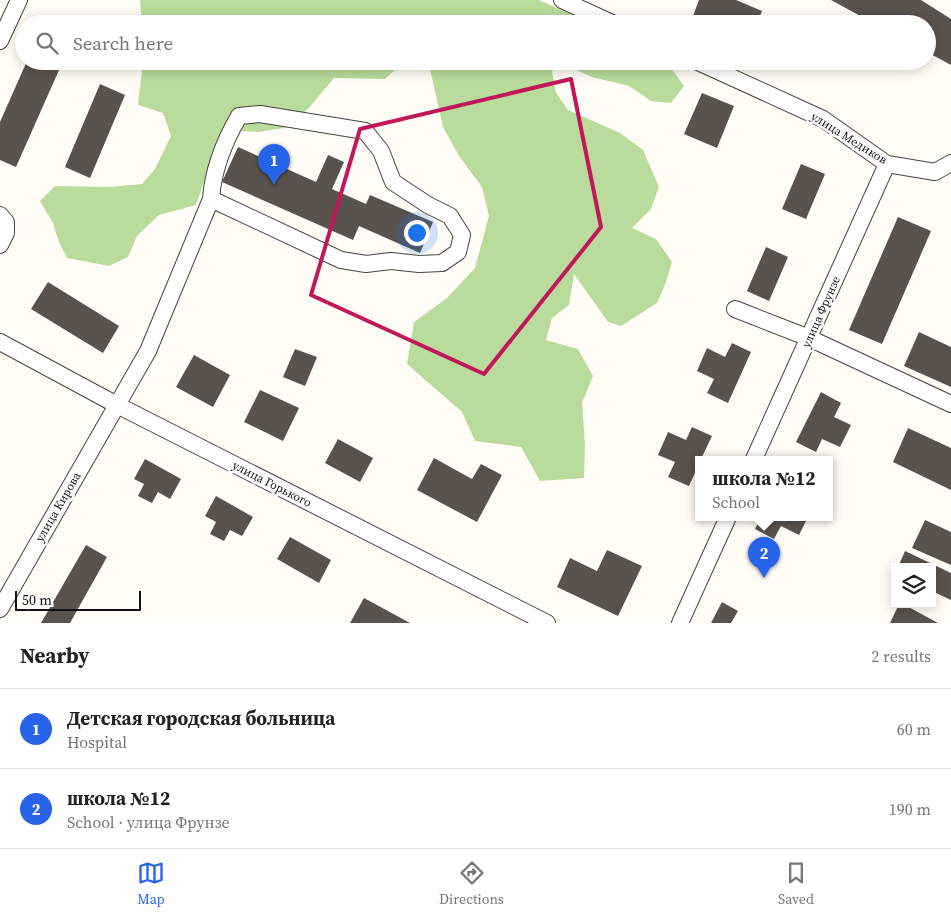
<!DOCTYPE html>
<html lang="en">
<head>
<meta charset="utf-8">
<style>
  body { margin:0; font-family:"Source Serif 4",serif; background:#f6f6f6; color:#222 }
  .controls { position:absolute; right:15px; bottom:15px; display:grid; overflow:hidden; border-radius:0px; box-shadow:0 2px 12px #0003 }
  .controls button { width:45px; height:45px; display:grid; place-items:center; padding:0; border:0; border-bottom:1px solid #e0e0e0; background:#fff; color:#222; font:25px sans-serif }
  .scale { position:absolute; left:15px; bottom:12px; width:126px; box-sizing:border-box; padding-left:5px; border:2px solid #111; border-top:0; font-size:14px; line-height:18px; white-space:nowrap; color:#111; -webkit-text-stroke:4px #fff; paint-order:stroke }
  .you { position:absolute; left:416px; top:232px; width:18px; height:18px; margin:-12px; border:4px solid #fff; border-radius:50%; background:#1a73e8; box-shadow:0 0 0 8px #1a73e833 }
  .badge { display:grid; place-items:center; width:32px; height:32px; border-radius:50%; background:#2563eb; color:#fff; font-size:16px; font-weight:700 }
  .pin { position:absolute; translate:-50% -41px; filter:drop-shadow(0 1px 2px #0008) }
  .pin::after { content:''; position:absolute; top:26px; width:18px; height:15px; background:inherit; clip-path:polygon(0 0,100% 0,50% 100%) }
  .popup { position:absolute; left:695px; top:456px; width:138px; height:65px; box-sizing:border-box; display:grid; place-content:center; border-radius:0px; background:#fff; filter:drop-shadow(0 1px 4px #0005); font-size:16px; white-space:nowrap; color:#767676 }
  .popup b { font-size:19px; color:#222 }
  .popup::after { content:''; position:absolute; left:50%; top:100%; margin-left:-10px; border:10px solid transparent; border-top-color:#fff }
  .list { margin:0; padding:0; list-style:none }
  h2 { display:flex; justify-content:space-between; align-items:center; height:65px; margin:0; padding:0 20px; font-size:21px }
  h2 small { font-size:16px; font-weight:400; color:#767676 }
  .list li { display:grid; grid-template-columns:32px 1fr auto; gap:15px; align-items:center; box-sizing:border-box; height:80px; padding:0 20px; border-top:1px solid #e0e0e0 }
  .list b { display:block; font-size:19px; white-space:nowrap }
  .list p { margin:0; font-size:16px; white-space:nowrap; color:#767676 }
  .list em { font-size:16px; font-style:normal; color:#767676 }
  .icon { flex:none; width:28px; height:28px; fill:none; stroke:currentColor; stroke-width:2; stroke-linecap:round; stroke-linejoin:round }
  .map { position:relative; flex:none; width:951px; height:623px; overflow:hidden }
  .search { position:absolute; background:#fff; box-shadow:0 2px 12px #0003; left:15px; right:15px; top:15px; height:55px; display:flex; align-items:center; gap:12px; box-sizing:border-box; padding:0 18px; border-radius:28px; color:#767676; font-size:19px }
  .sheet { height:225px; background:#fff }
  nav { display:flex; justify-content:space-around; align-items:center; box-sizing:border-box; height:70px; border-top:1px solid #e0e0e0; background:#fff; font-size:14px; color:#767676 }
  nav a { display:grid; justify-items:center; gap:2px }
  nav .on { color:#2563eb }
  .map>svg:first-child { display:block }
</style>
</head>
<body>
<div class="map">
<svg width="951" height="623" viewBox="0 0 951 623">
  <rect width="100%" height="100%" fill="#fffdf5"/>
  <g fill="#b9dc9c">
    <polygon points="140,0 539,0 592,24 142,24"/>
    <polygon points="143,61 405,61 385,79 334,78 308,109 289,127 259,132 222,130 196,205 159,215 137,236 128,257 109,266 67,258 59,242 53,223 40,201 55,186 109,187 142,184 155,169 171,136 163,113 138,105"/>
    <polygon points="407,61 666,61 684,86 671,103 651,101 629,86 592,77 565,65 552,71 556,93 568,110 620,133 643,150 659,187 651,209 632,228 656,239 672,262 666,282 657,303 621,326 608,322 574,274 569,305 552,318 546,340 578,349 593,376 582,403 585,445 584,478 540,481 521,447 475,441 462,412 407,364 414,322 447,298 475,268 489,216 482,187 459,156 443,127 430,69"/>
  </g>
  <g fill="#5a524d">
    <polygon points="699,0 736,0 762,11 757,24 712,24 693,16"/>
    <polygon points="831,0 921,0 951,19 951,65 927,52 927,24 875,24"/>
    <polygon points="27,61 63,61 16,167 0,160 0,122"/>
    <polygon points="100,84 125,95 90,178 65,167"/>
    <polygon points="702,93 734,106 717,148 684,134"/>
    <polygon points="238,147 316,182 328,155 344,162 332,189 366,204 370,195 433,222 420,253 359,226 353,240 222,182"/>
    <polygon points="801,164 825,174 806,219 782,209"/>
    <polygon points="898,217 931,231 882,344 849,330"/>
    <polygon points="766,247 788,257 769,301 747,291"/>
    <polygon points="48,282 119,326 103,353 31,309"/>
    <polygon points="919,332 951,347 951,387 904,366"/>
    <polygon points="732,343 751,352 728,403 707,393 714,379 697,371 707,348 725,357"/>
    <polygon points="295,349 317,357 305,386 283,377"/>
    <polygon points="194,355 230,375 213,407 176,387"/>
    <polygon points="260,390 299,408 283,441 244,422"/>
    <polygon points="821,392 841,403 834,417 851,425 840,447 822,439 816,452 796,442"/>
    <polygon points="692,427 712,436 701,459 699,459 699,464 689,486 668,477 675,462 658,455 668,432 686,440"/>
    <polygon points="908,428 951,448 951,490 893,462"/>
    <polygon points="338,439 373,458 360,482 325,463"/>
    <polygon points="434,458 472,479 481,464 502,475 477,522 417,490"/>
    <polygon points="145,459 181,479 170,499 158,492 152,503 138,496 144,484 134,479"/>
    <polygon points="216,496 253,517 242,536 230,530 224,541 210,534 216,522 205,516"/>
    <polygon points="761,517 808,517 799,535 781,526 774,539 755,529"/>
    <polygon points="925,520 951,532 951,565 912,548"/>
    <polygon points="290,537 331,560 319,583 277,559"/>
    <polygon points="86,545 107,557 70,623 41,623"/>
    <polygon points="607,550 642,566 618,616 557,587 570,558 597,571"/>
    <polygon points="905,551 951,573 951,600 932,591 932,567 898,567"/>
    <polygon points="364,598 410,623 350,623"/>
    <polygon points="722,602 738,611 731,623 711,623"/>
    <polygon points="899,604 903,604 938,623 890,623"/>
  </g>
  <g fill="none" stroke-linecap="round" stroke-linejoin="round">
    <g stroke="#444" stroke-width="18">
      <g id="minor">
        <polyline points="562,0 614,24"/>
        <polyline points="0,41 19,0"/>
        <polyline points="696,61 823,119 887,164 935,172 951,163"/>
        <polyline points="0,215 6,222 6,233 0,245"/>
        <polyline points="735,309 809,338 951,404"/>
        <polyline points="0,342 117,405 547,623"/>
        <polyline points="754,459 887,164"/>
        <path d="M0,609L148,351L211,199L341,260L366,264L391,261L419,264L442,263L458,252L462,235L450,216L428,205L393,182L381,151L365,131L260,114L239,116C224,142 213,169 211,199"/>
        <polyline points="680,623 728,517"/>
      </g>
    </g>
    <use href="#minor" stroke="#fff" stroke-width="16"/>
  </g>
  <path fill="none" stroke="#c2185b" stroke-width="4" stroke-linejoin="round" d="M571,79L601,227L484,374L311,295L360,129Z"/>
  <g text-anchor="middle" stroke-width="5" stroke-linejoin="round" paint-order="stroke">
    <g font-size="12" fill="#111" stroke="#fff">
      <text transform="translate(849 138) rotate(32)" y="4">улица Медиков</text>
      <text transform="translate(821 312) rotate(-66)" y="4">улица Фрунзе</text>
      <text transform="translate(272 484) rotate(27)" y="4">улица Горького</text>
      <text transform="translate(58 507) rotate(-60)" y="4">улица Кирова</text>
    </g>
  </g>
</svg>
<div class="controls">
<button><svg class="icon" aria-label="layers" viewBox="0 0 24 24"><path d="M12 4l9 5-9 5-9-5zM3 14l9 5 9-5"/></svg></button>
</div>
<div class="scale">50 m</div>
<div class="you"></div>
<div class="pin badge" style="left:274px;top:185px">1</div>
<div class="pin badge" style="left:764px;top:578px">2</div>
<div class="popup"><b>школа №12</b>School</div>
<div class="search"><svg class="icon" aria-label="search" viewBox="0 0 24 24"><circle cx="10" cy="10" r="6"/><path d="M15 15l6 6"/></svg>Search here</div>
</div>
<section class="sheet">
<h2>Nearby<small>2 results</small></h2>
<ul class="list">
<li><span class="badge">1</span><div><b>Детская городская больница</b><p>Hospital</p></div><em>60 m</em></li>
<li><span class="badge">2</span><div><b>школа №12</b><p>School · улица Фрунзе</p></div><em>190 m</em></li>
</ul>
</section>
<nav>
<a class="on"><svg class="icon" aria-label="map" viewBox="0 0 24 24"><path d="M3 6l6-2 6 2 6-2v14l-6 2-6-2-6 2zM9 4v14M15 6v14"/></svg>Map</a>
<a><svg class="icon" aria-label="directions" viewBox="0 0 24 24"><path d="M12 3l9 9-9 9-9-9zM9 14v-3h6M13 9l2 2-2 2"/></svg>Directions</a>
<a><svg class="icon" aria-label="saved" viewBox="0 0 24 24"><path d="M7 4h10v16l-5-4-5 4z"/></svg>Saved</a>
</nav>
</body>
</html>
